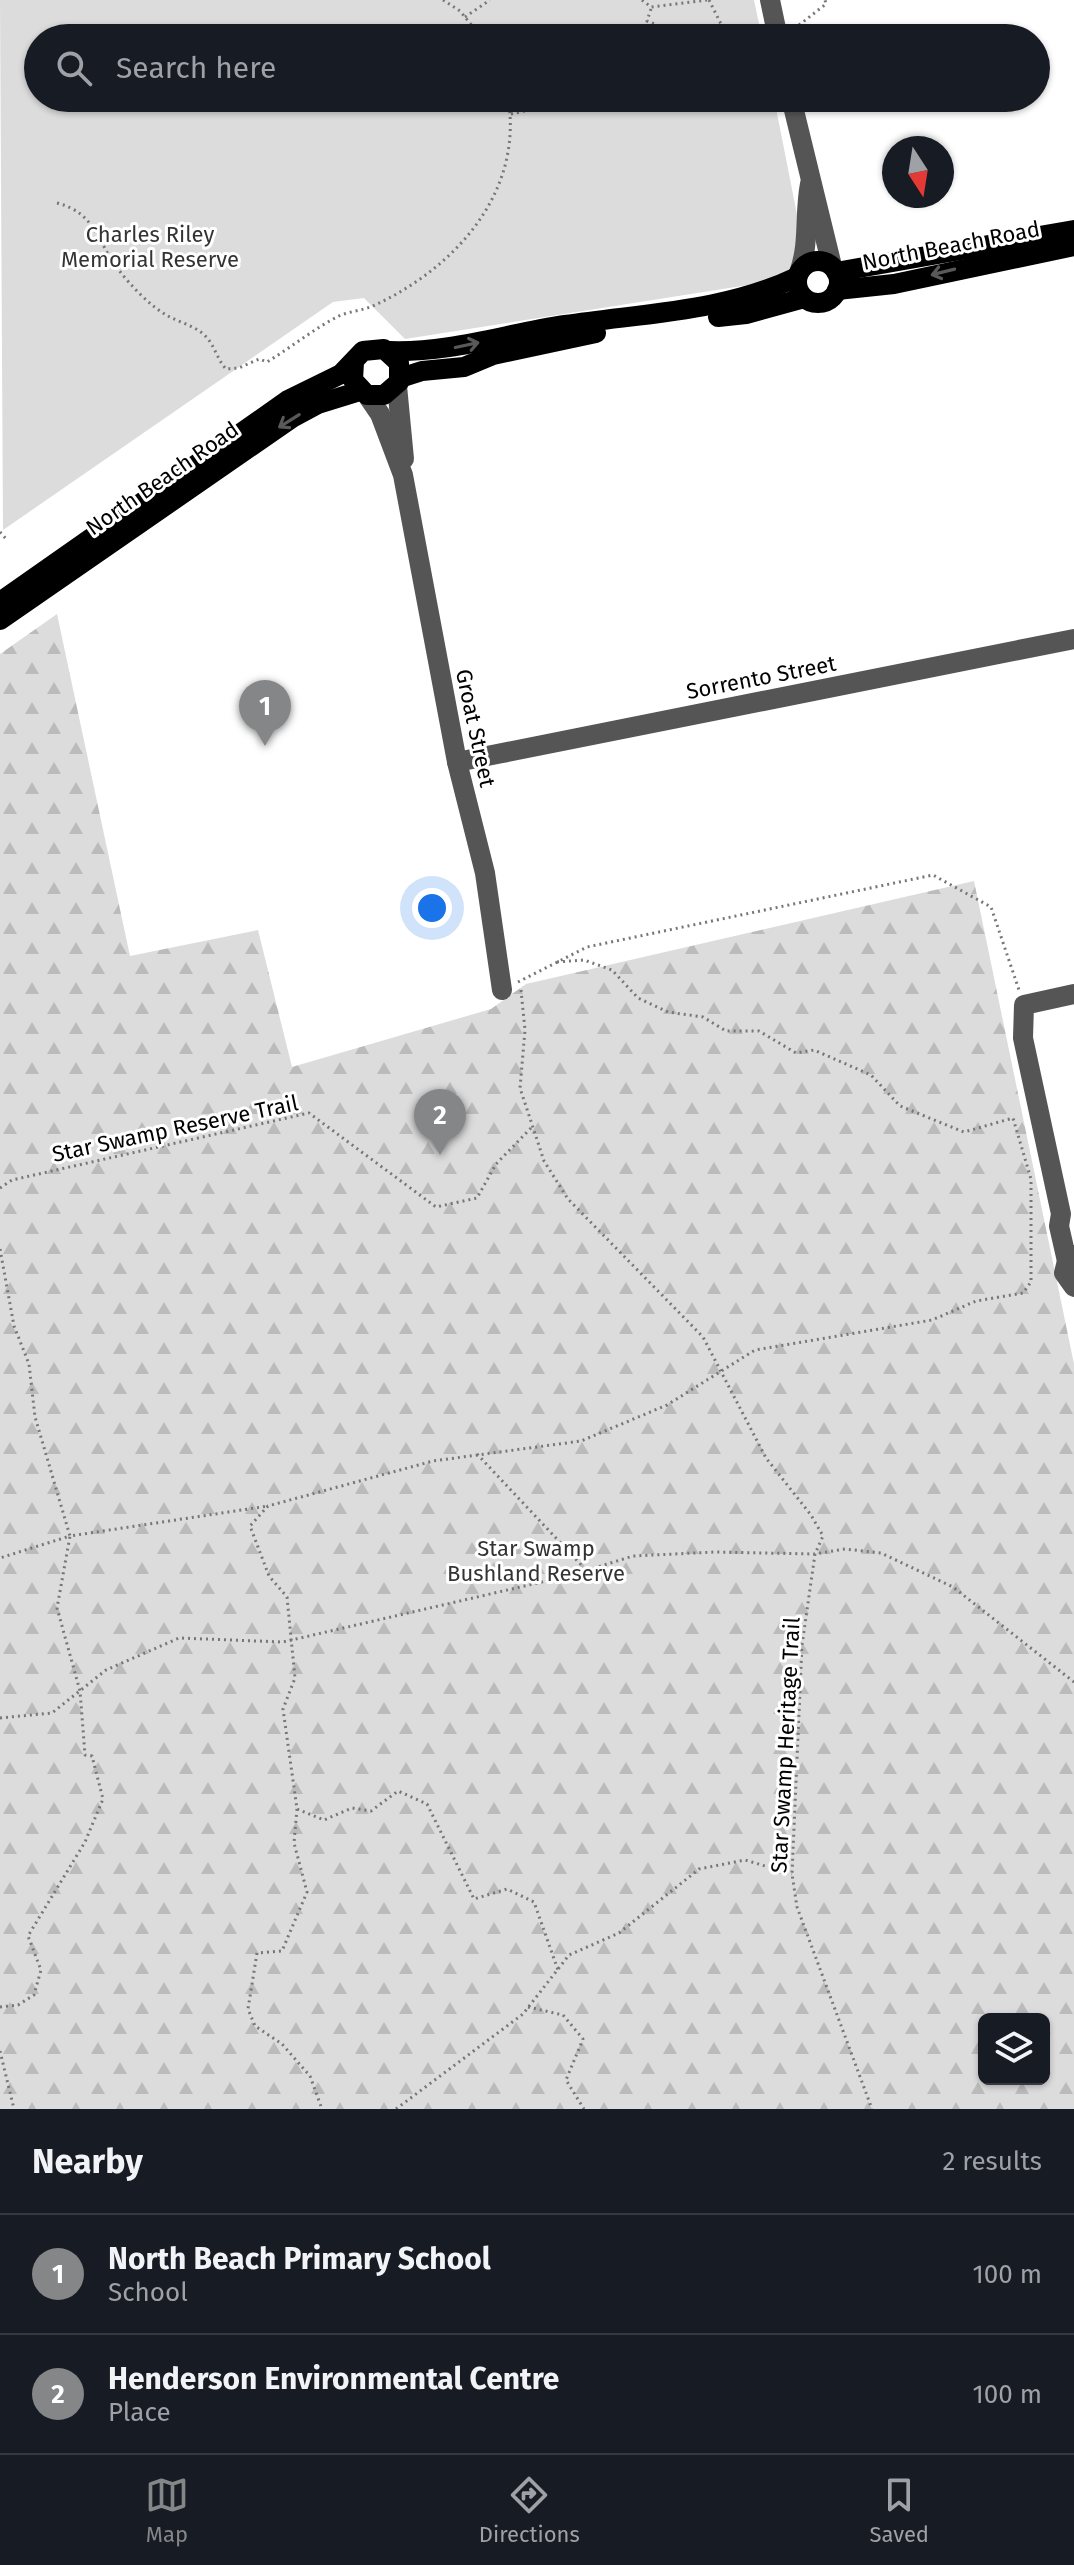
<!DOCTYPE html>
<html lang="en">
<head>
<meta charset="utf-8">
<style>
  body { margin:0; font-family:"Fira Sans",sans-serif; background:#20242c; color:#f1f3f6 }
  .controls { position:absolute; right:24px; bottom:24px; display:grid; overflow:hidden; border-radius:12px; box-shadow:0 2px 6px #0004 }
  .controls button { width:72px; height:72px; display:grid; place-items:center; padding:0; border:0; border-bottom:2px solid #363941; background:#171b24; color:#f1f3f6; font:40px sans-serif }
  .compass { position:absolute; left:882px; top:136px; width:72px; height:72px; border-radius:50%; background:#171b24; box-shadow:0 2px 6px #0004; rotate:168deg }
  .you { position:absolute; left:432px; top:908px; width:28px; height:28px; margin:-20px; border:6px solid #fff; border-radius:50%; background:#1a73e8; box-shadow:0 0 0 12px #1a73e833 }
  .badge { display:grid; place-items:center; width:52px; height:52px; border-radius:50%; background:#858687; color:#fff; font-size:26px; font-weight:700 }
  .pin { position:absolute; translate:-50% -66px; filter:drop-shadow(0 2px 4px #0008) }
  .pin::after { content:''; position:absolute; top:42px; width:28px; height:24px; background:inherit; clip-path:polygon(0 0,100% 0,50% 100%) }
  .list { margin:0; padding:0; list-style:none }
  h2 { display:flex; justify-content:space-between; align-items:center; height:104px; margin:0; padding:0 32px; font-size:34px }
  h2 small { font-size:26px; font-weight:400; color:#9ea1a6 }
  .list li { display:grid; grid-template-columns:52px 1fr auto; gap:24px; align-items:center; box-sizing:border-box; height:120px; padding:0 32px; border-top:2px solid #363941 }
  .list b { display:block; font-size:30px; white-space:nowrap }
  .list p { margin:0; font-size:26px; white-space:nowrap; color:#9ea1a6 }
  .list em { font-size:26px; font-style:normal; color:#9ea1a6 }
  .icon { flex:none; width:44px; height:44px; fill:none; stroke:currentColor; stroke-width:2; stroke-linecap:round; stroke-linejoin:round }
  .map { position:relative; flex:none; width:1074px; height:2109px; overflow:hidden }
  .search { position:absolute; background:#171b24; box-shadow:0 2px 6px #0004; left:24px; right:24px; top:24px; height:88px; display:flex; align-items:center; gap:20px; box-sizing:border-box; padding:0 28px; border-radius:44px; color:#9ea1a6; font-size:30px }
  .sheet { height:344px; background:#171b24 }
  nav { display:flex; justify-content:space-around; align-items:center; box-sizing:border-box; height:112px; border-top:2px solid #363941; background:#171b24; font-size:22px; color:#9ea1a6 }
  nav a { display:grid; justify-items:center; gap:4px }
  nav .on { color:#858687 }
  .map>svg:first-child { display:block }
</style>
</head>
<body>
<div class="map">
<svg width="1074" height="2109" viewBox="0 0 1074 2109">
  <defs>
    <pattern id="forest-firs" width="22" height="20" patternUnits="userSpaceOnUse" patternTransform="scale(2)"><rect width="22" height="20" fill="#dcdcdc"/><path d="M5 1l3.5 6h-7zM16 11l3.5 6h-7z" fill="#bbb"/></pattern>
  </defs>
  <rect width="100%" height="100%" fill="#fff"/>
  <path fill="url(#forest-firs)" fill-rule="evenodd" d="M57,614L130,956L258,930L292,1067L491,1009L526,984L974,881L1074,1364V2109H0V654ZM984,2019H1044V2079H984Z"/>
  <polygon fill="#dcdcdc" points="0,0 754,0 762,38 38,38 38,98 774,98 803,245 787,279 405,339 364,298 333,302 3,530"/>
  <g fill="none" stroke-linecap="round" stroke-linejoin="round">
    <g stroke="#777" stroke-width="3" stroke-dasharray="2 4" stroke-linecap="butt">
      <polyline points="443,0 460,11 482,38"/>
      <polyline points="642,0 651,7 707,0"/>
      <polyline points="709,0 728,38"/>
      <polyline points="651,9 647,21 655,24 661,38"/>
      <polyline points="465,17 490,0"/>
      <polyline points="799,25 826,4 825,0"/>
      <polyline points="511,114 529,110 545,98"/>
      <path d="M57,203C96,213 97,242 118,269C131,286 150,306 168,316C179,322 192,325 202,333C214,342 216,358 226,369L239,368L259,359L267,362C290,348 311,331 335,318C347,311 363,311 375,305C455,268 524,192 508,98"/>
      <polyline points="0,532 6,539"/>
      <polyline points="557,962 584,960 612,970 638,998 668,1012 703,1017 726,1031 759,1031 796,1053 814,1050 871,1075 900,1106 964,1132 1013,1118 1031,1179 1031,1282 1023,1293 976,1301 932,1320 755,1350 667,1405 581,1441 433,1461 268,1506 250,1526 269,1576 287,1597 295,1678 283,1709 297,1809 324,1820 352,1808 371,1811 398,1791 427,1804 474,1899 507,1889 534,1902 558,1970"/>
      <polyline points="518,982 587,947 933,875 991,907 1019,990"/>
      <polyline points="521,990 525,1030 520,1088 544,1161 568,1199 703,1337 766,1458 811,1515 823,1536 815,1554 802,1645 792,1874 797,1907 872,2109"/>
      <polyline points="0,1188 12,1180 309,1113 436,1207 477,1198 496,1164 533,1126"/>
      <polyline points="0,1249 14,1326 29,1364 35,1417 70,1536 0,1558"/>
      <polyline points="477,1454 586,1570"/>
      <polyline points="0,1718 52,1713 106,1670 179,1638 283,1642 572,1575 633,1556 715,1552 815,1554 845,1549 881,1553 953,1587 1074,1682"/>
      <polyline points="297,1809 294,1843 307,1892 282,1951 257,1953 248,2009 255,2026 282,2044 310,2076 322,2109"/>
      <polyline points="0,2007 18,2005 34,1995 41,1970 28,1936 85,1842 103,1799 92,1756 85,1755 80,1691 57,1608 70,1536 268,1506"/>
      <polyline points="528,2007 563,2015 583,2039 566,2080 584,2109"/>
      <polyline points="0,2051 14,2109"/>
      <polyline points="396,2109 523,2014 569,1955 619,1933 699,1869 745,1860 792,1874"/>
    </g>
    <g stroke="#555" stroke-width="20">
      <polyline points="770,0 778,38"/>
      <polyline points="791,98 832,266"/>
      <path d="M799,273C810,243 804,215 810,184"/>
      <polyline points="397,386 404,459"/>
      <polyline points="367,395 380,414 403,475 457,762 485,873 502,990"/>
      <polyline points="457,762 1074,639"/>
      <polyline points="1074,1255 1067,1261 1064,1273 1074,1287"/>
      <polyline points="1067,1261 1059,1226 1061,1214 1023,1038 1024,1005 1074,994"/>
    </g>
    <g stroke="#000" stroke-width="20">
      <circle cx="818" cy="282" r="21"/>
      <polyline points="836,272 1074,230"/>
      <polyline points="837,290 894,284 1074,246"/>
      <polyline points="718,317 746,314 804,298"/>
      <path d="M390,351C450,353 505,334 565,325C644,313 724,312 797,277"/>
      <polyline points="400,378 422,371 464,367 493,355 596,333"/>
      <polyline points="0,602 288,400 341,374 363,351 384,349 399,363 399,382 384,395 367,395 353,380 354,362"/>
      <polyline points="0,620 292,418 318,404 360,391"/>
    </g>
  </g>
  <defs><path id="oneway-shaft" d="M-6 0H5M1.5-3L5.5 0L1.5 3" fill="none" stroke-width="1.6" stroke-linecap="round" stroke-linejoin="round" transform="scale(2)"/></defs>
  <g stroke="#595959">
    <use href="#oneway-shaft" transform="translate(943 272) rotate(166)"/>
    <use href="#oneway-shaft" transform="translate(467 345) rotate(-12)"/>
    <use href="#oneway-shaft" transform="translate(289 421) rotate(148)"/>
  </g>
  <g text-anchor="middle" stroke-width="6" stroke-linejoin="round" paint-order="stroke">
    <g font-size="22" fill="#333" stroke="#fff">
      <text x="150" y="242">Charles Riley<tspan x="150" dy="25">Memorial Reserve</tspan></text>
      <text x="536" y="1556">Star Swamp<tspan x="536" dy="25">Bushland Reserve</tspan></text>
    </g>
    <g font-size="22" fill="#000" stroke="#fff">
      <text transform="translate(951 245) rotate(-11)" y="8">North Beach Road</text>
      <text transform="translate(162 478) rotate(-35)" y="8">North Beach Road</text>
      <text transform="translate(761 677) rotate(-11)" y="8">Sorrento Street</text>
      <text transform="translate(476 728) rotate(78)" y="8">Groat Street</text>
      <text transform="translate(175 1128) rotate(-12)" y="8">Star Swamp Reserve Trail</text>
      <text transform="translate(785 1745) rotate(-87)" y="8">Star Swamp Heritage Trail</text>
    </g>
  </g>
</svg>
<div class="controls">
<button><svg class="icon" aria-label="layers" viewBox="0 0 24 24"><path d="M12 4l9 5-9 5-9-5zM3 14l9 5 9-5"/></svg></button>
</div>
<svg class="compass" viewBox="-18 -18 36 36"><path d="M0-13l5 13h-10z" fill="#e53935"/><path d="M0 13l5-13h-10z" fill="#9ea1a6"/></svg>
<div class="you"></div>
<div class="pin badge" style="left:265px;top:746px">1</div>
<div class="pin badge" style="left:440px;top:1155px">2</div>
<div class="search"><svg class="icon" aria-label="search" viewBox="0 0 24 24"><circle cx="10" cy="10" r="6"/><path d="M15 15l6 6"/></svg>Search here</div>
</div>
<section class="sheet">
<h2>Nearby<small>2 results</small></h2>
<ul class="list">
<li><span class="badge">1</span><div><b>North Beach Primary School</b><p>School</p></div><em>100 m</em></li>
<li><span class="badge">2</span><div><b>Henderson Environmental Centre</b><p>Place</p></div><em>100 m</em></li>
</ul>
</section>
<nav>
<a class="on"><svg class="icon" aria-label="map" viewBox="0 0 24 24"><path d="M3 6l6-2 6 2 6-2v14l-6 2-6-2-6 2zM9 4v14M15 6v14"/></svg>Map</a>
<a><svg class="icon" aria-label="directions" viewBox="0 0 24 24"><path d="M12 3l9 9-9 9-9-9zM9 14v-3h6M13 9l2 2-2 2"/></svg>Directions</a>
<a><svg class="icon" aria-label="saved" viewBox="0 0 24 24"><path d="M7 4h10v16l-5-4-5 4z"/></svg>Saved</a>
</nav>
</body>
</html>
